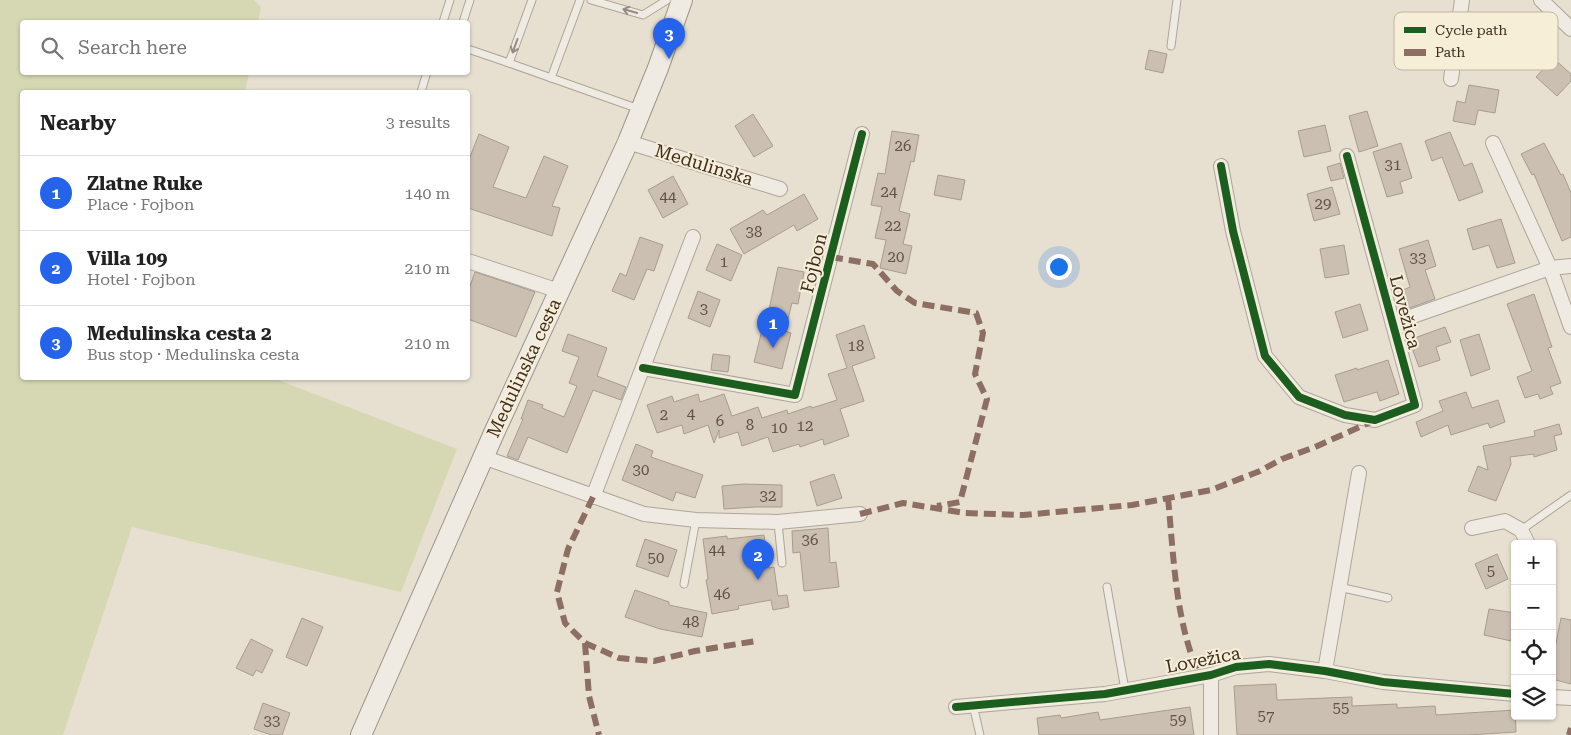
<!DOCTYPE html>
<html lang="en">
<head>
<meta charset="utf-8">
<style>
  body { margin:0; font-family:"Roboto Serif",serif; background:#f2f2f2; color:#222 }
  .controls { position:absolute; right:15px; bottom:15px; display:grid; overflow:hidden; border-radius:5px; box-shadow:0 1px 4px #0004 }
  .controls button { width:45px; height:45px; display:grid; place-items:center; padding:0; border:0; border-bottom:1px solid #e0e0e0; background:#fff; color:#222; font:25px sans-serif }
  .you { position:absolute; left:1058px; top:266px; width:18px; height:18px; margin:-12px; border:4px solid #fff; border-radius:50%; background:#1a73e8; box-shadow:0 0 0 8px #1a73e833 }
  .badge { display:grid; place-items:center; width:32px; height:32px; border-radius:50%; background:#2563eb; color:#fff; font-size:16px; font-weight:700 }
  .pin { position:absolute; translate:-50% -41px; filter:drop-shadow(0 1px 2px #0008) }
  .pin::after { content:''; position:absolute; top:26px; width:18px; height:15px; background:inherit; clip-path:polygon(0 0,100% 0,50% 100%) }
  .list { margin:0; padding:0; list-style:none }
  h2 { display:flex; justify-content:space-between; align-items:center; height:65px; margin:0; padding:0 20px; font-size:21px }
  h2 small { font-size:16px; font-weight:400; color:#767676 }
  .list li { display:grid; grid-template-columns:32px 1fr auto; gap:15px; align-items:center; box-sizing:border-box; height:75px; padding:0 20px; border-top:1px solid #e0e0e0 }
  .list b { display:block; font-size:19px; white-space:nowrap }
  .list p { margin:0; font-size:16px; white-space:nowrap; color:#767676 }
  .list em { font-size:16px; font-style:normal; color:#767676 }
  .icon { flex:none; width:28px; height:28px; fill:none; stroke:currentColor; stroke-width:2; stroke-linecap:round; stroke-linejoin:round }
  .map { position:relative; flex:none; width:1571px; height:735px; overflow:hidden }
  .search { position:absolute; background:#fff; box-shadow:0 1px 4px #0004; left:20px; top:20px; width:450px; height:55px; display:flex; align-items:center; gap:12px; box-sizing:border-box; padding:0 18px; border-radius:5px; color:#767676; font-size:19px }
  .panel { position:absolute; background:#fff; box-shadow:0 1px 4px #0004; left:20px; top:90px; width:450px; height:290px; border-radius:5px }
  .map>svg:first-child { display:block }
</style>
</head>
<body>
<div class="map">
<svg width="1571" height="735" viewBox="0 0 1571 735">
  <rect width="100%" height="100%" fill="#e7e0d1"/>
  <polygon fill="#d6d7b3" points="0,0 254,0 261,7 258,22 22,22 22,72 249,73 245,92 22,92 22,378 273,378 457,449 401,592 132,527 63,735 0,735"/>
  <g fill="#cbbfb2" stroke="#a89c90">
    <polygon points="1149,50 1167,54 1163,73 1145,69"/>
    <polygon points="1553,58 1571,74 1571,81 1557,96 1536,77"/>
    <polygon points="1469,85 1499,90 1495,113 1478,110 1475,125 1453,121 1457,101 1465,103"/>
    <polygon points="1367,111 1378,146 1359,152 1349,116"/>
    <polygon points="753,114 773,146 754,157 735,126"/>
    <polygon points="1325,125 1331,151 1304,157 1298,131"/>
    <polygon points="892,131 919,135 914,162 911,161 899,211 910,214 903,244 912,246 906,274 880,268 886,240 875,238 882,207 871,205 878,173 885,174"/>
    <polygon points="1450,132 1464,166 1472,163 1483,192 1459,201 1442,157 1432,161 1425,141"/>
    <polygon points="479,134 509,147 493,187 526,198 544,156 568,166 552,206 560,208 552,236 468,208 468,162"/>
    <polygon points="1401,143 1412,178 1400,182 1403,193 1387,197 1373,152"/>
    <polygon points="1544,143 1561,175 1563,174 1571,193 1571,237 1562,241 1534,174 1532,175 1521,154"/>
    <polygon points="1340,163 1344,178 1331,181 1327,167"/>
    <polygon points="938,175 965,180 961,200 934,195"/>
    <polygon points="673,176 688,204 663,218 648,190"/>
    <polygon points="1332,187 1340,214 1314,221 1307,194"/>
    <polygon points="804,194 818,219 797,231 794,225 744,254 730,229 763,210 767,215"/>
    <polygon points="1501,219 1515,263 1497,268 1489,245 1473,250 1467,229"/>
    <polygon points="640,237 663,245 654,271 647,269 634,300 612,291 620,273 626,276"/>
    <polygon points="1428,240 1436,266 1425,270 1435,299 1407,309 1401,291 1410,287 1399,249"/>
    <polygon points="717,244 742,255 731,281 706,270"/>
    <polygon points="1344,245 1349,274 1325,278 1320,249"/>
    <polygon points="778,267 804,272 798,304 792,303 785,331 791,333 782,369 754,362 767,310 769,310"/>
    <polygon points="475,272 535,292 516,337 468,319 468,292"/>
    <polygon points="698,291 720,300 710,327 688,318"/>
    <polygon points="1534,294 1552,347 1548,348 1561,383 1550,387 1553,394 1540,399 1538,394 1525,398 1517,377 1532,371 1507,304"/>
    <polygon points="1360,304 1368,330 1343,338 1335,312"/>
    <polygon points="864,325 875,358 852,366 864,401 840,409 849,436 824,445 823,439 800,447 799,444 773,452 768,437 742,446 738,432 719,438 719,430 714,443 708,425 684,434 682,425 657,433 647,405 672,396 674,402 698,394 700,402 724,394 732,416 758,407 762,418 787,410 788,414 811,406 812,408 837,400 828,374 847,368 836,335"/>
    <polygon points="1445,327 1451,342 1436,347 1440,360 1419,367 1409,340"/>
    <polygon points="568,334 607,348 597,376 626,387 621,400 593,390 567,453 528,437 518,460 507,456 523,419 521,419 528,400 543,405 542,408 564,417 577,386 569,383 579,357 562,351"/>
    <polygon points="1479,334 1490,369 1471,376 1460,340"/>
    <polygon points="713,354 730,356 728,372 711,370"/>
    <polygon points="1388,360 1399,394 1380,401 1377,392 1344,402 1335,375 1357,368 1357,370"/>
    <polygon points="1466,392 1472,408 1498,400 1505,422 1490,428 1488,423 1451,435 1448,425 1421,437 1416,422 1443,411 1439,401"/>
    <polygon points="1559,424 1562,434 1554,436 1557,450 1534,457 1534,454 1510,457 1511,464 1496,501 1468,491 1478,466 1488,470 1483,446 1535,436 1534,431"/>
    <polygon points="636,444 653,451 651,457 703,475 695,498 676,492 673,501 622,480"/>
    <polygon points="834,474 842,498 817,506 810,482"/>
    <polygon points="743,484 782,485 782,507 755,507 724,509 722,486"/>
    <polygon points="828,528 830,563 836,562 839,587 804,591 800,552 793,553 792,531"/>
    <polygon points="764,535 769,568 774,567 778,596 787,595 789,607 773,610 771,600 738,606 739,609 712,614 706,580 708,579 703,539 727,536 727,539"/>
    <polygon points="645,539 677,550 668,577 636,566"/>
    <polygon points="1497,554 1508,579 1486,589 1475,564"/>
    <polygon points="635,590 669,602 669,605 707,613 702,637 660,629 625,617"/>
    <polygon points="1489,609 1515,613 1511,641 1484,635"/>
    <polygon points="302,618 323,627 307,666 286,657"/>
    <polygon points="1561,618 1571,620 1571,684 1552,679 1552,663"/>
    <polygon points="251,639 273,650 262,673 256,670 253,676 236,668"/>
    <polygon points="1276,684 1277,700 1352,697 1352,706 1397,704 1397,708 1435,706 1436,715 1515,710 1516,732 1468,735 1237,735 1234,686"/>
    <polygon points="263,703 290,713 282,735 271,735 254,729"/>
    <polygon points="1190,707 1194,735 1039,735 1037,718 1060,715 1061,718 1098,712 1100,720"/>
  </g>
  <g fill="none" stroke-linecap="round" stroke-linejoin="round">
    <g stroke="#ada599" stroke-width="9">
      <g id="service">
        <polyline points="532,0 509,63 639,109"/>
        <polyline points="591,0 643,15 667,0"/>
        <polyline points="443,22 450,0"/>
        <polyline points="463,22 470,0"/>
        <polyline points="1171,46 1177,0"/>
        <polyline points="468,49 509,63"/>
        <polyline points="551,78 580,0"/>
        <polyline points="421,92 427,72"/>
        <polyline points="778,522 782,563"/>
        <polyline points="1521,530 1571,495"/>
        <polyline points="684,584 696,520"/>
        <polyline points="1107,587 1125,690"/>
        <polyline points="1339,587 1388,598"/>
        <polyline points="973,705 980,735"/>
      </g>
    </g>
    <g stroke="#ada599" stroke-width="16">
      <g id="minor">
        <polyline points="1541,0 1571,29"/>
        <polyline points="1451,79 1462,0"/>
        <polyline points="628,142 780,189"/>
        <polyline points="1493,143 1550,268 1571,327"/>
        <polyline points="1221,166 1233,231 1265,356 1299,397 1345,415 1375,420 1415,405 1347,156"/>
        <polyline points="468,261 559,291"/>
        <polyline points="1393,323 1550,268 1571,266"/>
        <polyline points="643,368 795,395 862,134"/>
        <polyline points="483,457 644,514 696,520 778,522 860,514"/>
        <polyline points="593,497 693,237"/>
        <polyline points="1472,528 1505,521 1521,530 1528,544"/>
        <polyline points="1325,671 1359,473"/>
        <polyline points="1211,675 1211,735"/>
        <polyline points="1552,697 1571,698"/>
        <polyline points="956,707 1105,694 1211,675 1236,667 1269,664 1325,671 1383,682 1515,694"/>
      </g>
    </g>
    <g stroke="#9c958a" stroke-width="22">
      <polyline id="secondary" points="361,735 494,433 628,142 658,68 682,0"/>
    </g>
    <use href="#service" stroke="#efebe3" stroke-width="7"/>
    <use href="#minor" stroke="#efebe3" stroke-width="14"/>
    <use href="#secondary" stroke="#efebe3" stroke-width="20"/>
    <g stroke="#8d6e63" stroke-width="6" stroke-dasharray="12 6" stroke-linecap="butt">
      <polyline points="831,257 873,264 897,291 915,303 976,313 983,333 975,374 987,399 960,502 937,506"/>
      <polyline points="593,497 568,549 557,592 565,623 585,643 619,658 654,661 695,651 756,641"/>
      <path d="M1168,498C1174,559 1175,621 1200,677"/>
      <polyline points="860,514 903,503 965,513 1023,515 1132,505 1211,490 1260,471 1282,459 1315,447 1373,421"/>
      <polyline points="585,643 589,696 599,735"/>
      <polyline points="1569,735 1571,728"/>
    </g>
    <g stroke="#f7eed8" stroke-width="11">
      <g id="cycleway">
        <polyline points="1221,166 1233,231 1265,356 1299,397 1345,415 1375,420 1415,405 1347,156"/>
        <polyline points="643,368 795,395 862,134"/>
        <polyline points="956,707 1105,694 1211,675 1236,667 1269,664 1325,671 1383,682 1515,694"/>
      </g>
    </g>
    <use href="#cycleway" stroke="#1b5e20" stroke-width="8"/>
  </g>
  <defs><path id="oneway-shaft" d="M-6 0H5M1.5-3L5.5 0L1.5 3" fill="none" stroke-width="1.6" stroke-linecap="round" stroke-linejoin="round" transform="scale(1.25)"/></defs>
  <g stroke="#968c82">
    <use href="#oneway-shaft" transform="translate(630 11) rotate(-164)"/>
    <use href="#oneway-shaft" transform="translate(515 46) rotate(110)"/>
  </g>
  <g text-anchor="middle" stroke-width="4" stroke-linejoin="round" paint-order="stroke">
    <g font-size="15" fill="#605244">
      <text x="903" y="151">26</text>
      <text x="1393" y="170">31</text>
      <text x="889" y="197">24</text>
      <text x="668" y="202">44</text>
      <text x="1323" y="209">29</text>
      <text x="893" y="231">22</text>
      <text x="754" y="237">38</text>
      <text x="896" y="262">20</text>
      <text x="1418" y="263">33</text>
      <text x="724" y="267">1</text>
      <text x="704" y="314">3</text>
      <text x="856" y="351">18</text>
      <text x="691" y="419">4</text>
      <text x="664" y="420">2</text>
      <text x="720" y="426">6</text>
      <text x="750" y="430">8</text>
      <text x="805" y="431">12</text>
      <text x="779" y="433">10</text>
      <text x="641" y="475">30</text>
      <text x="768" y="501">32</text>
      <text x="810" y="545">36</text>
      <text x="717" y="555">44</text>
      <text x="656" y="563">50</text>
      <text x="1491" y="576">5</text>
      <text x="722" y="599">46</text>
      <text x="691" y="627">48</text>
      <text x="1341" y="713">55</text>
      <text x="1266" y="721">57</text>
      <text x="1178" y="725">59</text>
      <text x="272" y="726">33</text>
    </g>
    <g font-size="18" fill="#3d2e20" stroke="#f7eed8">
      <text transform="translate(704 165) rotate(17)" y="6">Medulinska</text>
      <text transform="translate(814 263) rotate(-76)" y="6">Fojbon</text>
      <text transform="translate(1405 312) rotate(75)" y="6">Lovežica</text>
      <text transform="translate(524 368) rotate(-65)" y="6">Medulinska cesta</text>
      <text transform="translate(1203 660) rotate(-11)" y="6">Lovežica</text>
    </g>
  </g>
  <rect x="1394" y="12" width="164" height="58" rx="8" fill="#f7eed8" stroke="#bfb4a1" stroke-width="1"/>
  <rect x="1404" y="27" width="22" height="6" fill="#1b5e20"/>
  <rect x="1404" y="49" width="22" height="7" fill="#8d6e63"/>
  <g font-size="14" fill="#3d2e20">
    <text x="1435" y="35">Cycle path</text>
    <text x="1435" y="57">Path</text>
  </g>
</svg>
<div class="controls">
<button>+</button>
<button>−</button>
<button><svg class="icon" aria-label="locate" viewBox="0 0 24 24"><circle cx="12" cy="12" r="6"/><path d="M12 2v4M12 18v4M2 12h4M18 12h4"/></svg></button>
<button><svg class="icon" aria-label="layers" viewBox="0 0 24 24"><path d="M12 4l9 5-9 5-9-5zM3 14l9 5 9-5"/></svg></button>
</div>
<div class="you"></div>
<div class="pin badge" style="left:773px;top:348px">1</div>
<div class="pin badge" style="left:758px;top:580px">2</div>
<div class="pin badge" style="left:669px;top:59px">3</div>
<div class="search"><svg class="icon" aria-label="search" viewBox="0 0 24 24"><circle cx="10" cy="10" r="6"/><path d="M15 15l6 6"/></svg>Search here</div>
<section class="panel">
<h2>Nearby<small>3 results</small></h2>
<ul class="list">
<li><span class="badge">1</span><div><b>Zlatne Ruke</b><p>Place · Fojbon</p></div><em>140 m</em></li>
<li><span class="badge">2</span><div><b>Villa 109</b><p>Hotel · Fojbon</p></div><em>210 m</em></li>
<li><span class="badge">3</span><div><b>Medulinska cesta 2</b><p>Bus stop · Medulinska cesta</p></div><em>210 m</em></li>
</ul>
</section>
</div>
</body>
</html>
